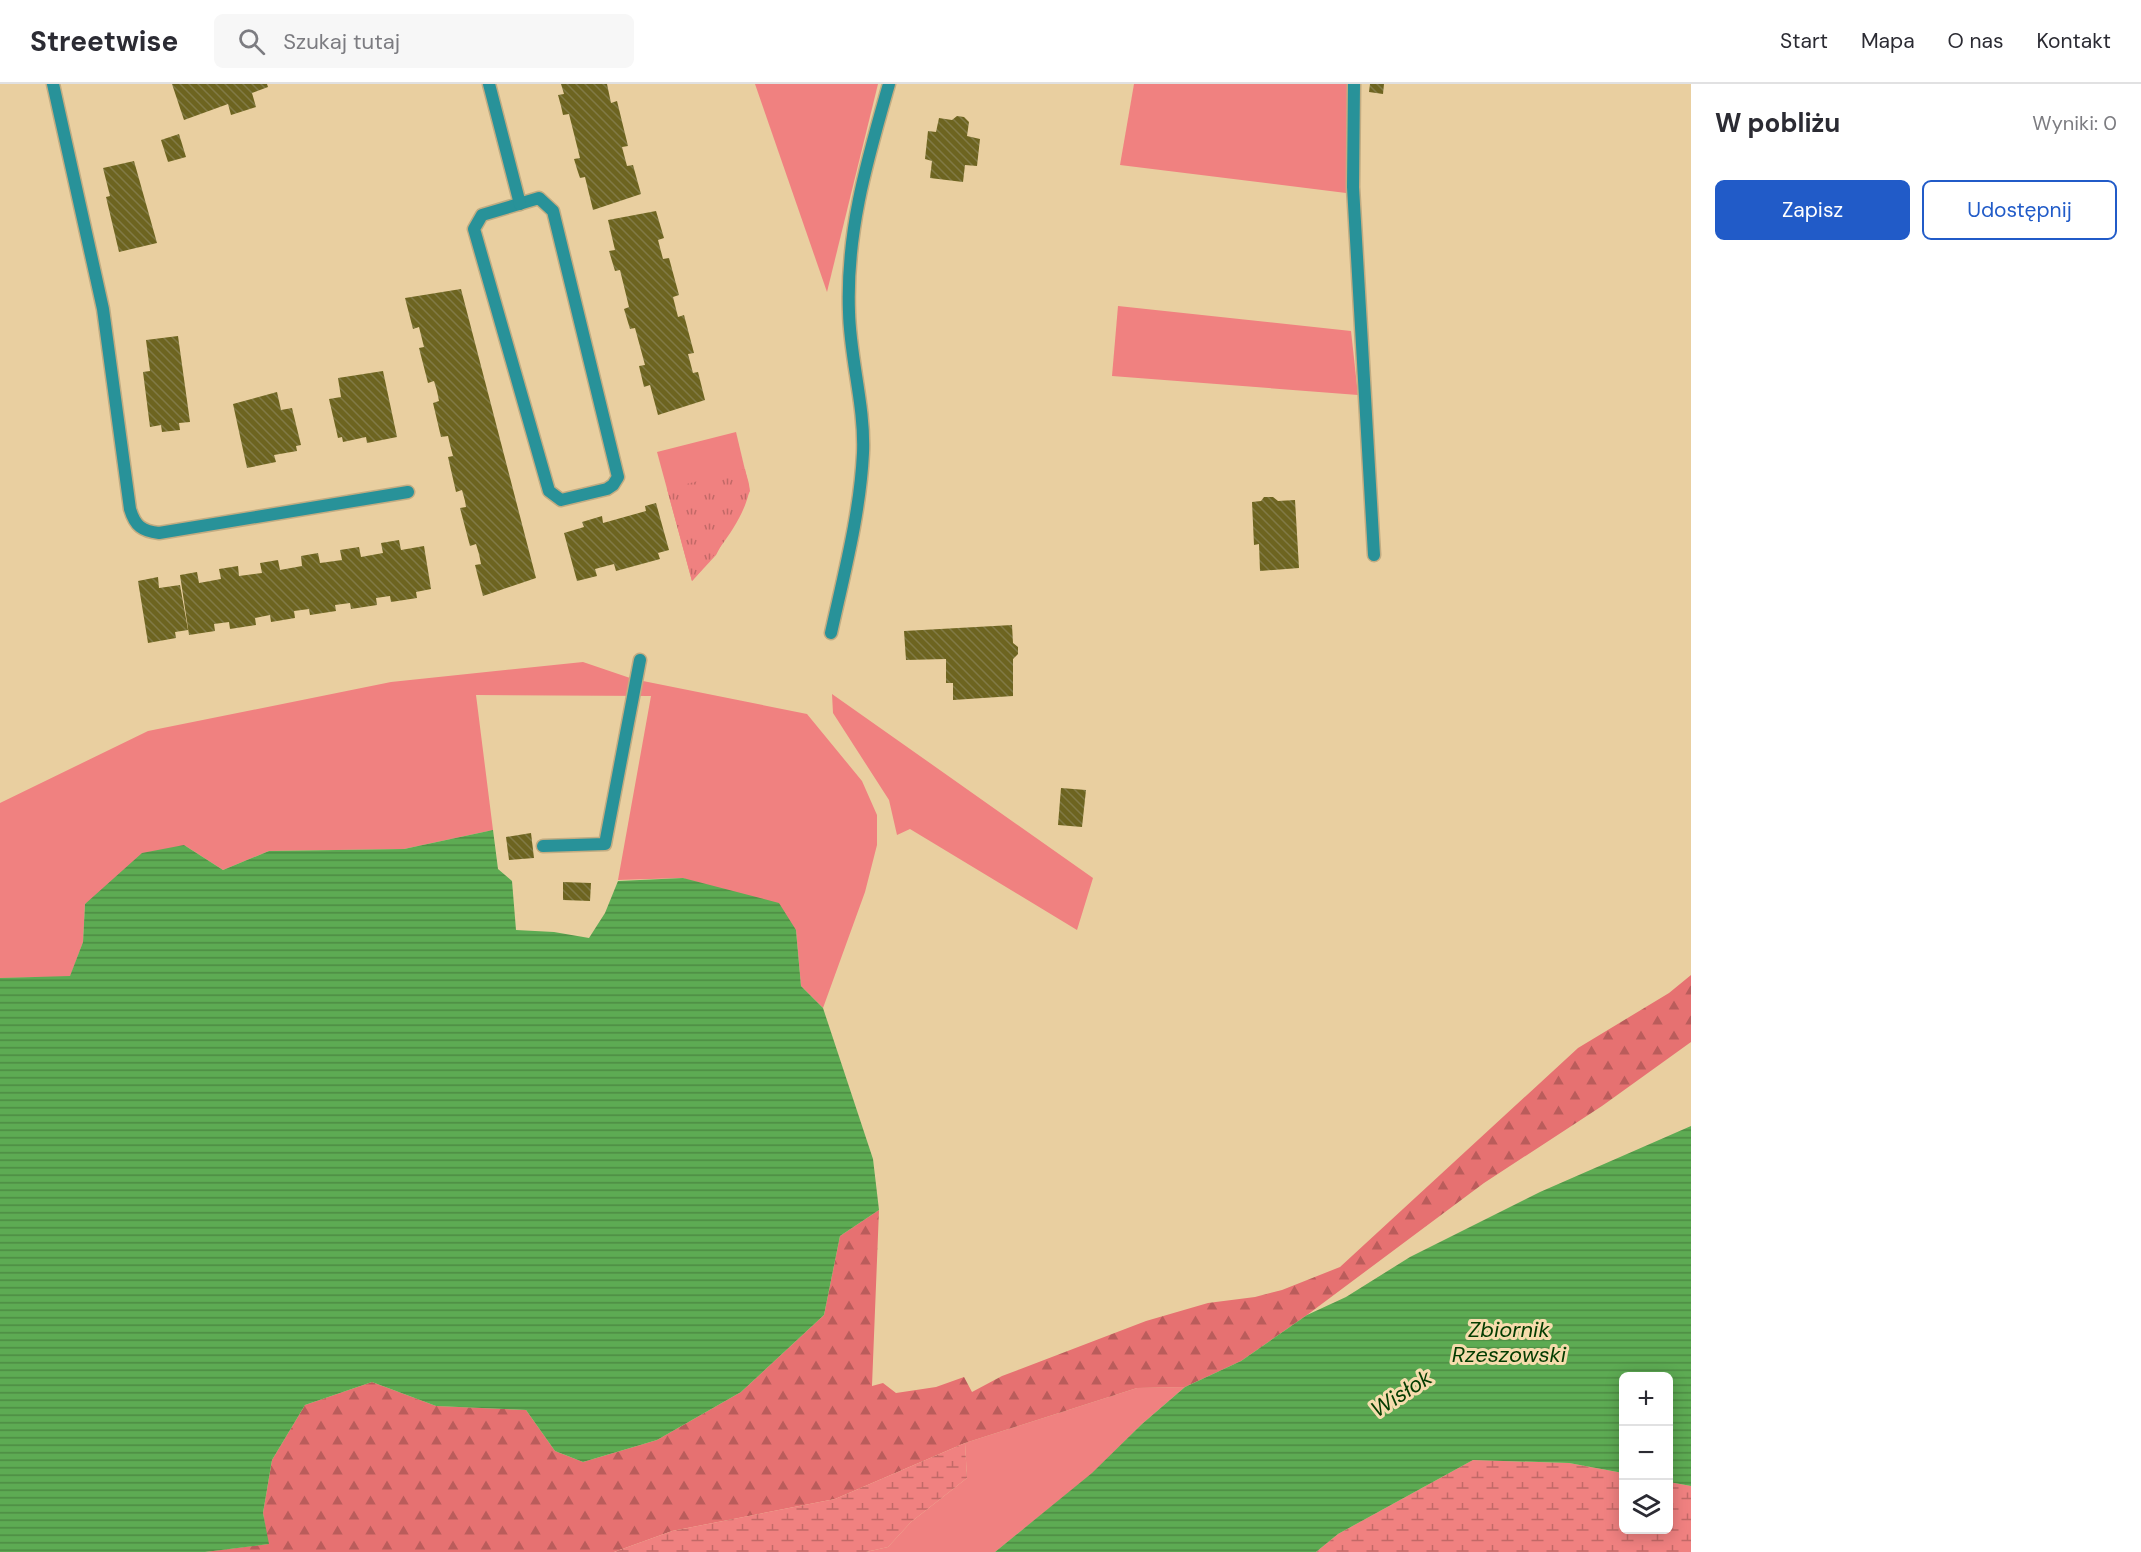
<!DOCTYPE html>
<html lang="pl">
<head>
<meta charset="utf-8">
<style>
  body { margin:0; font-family:"DM Sans",sans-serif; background:#f7f7f7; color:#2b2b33 }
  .controls { position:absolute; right:18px; bottom:18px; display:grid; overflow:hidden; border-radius:9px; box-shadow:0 3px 15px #0003 }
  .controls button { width:54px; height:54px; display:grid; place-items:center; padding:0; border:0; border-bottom:2px solid #e1e1e2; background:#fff; color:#2b2b33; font:30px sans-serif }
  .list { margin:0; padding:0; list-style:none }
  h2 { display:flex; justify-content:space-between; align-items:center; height:78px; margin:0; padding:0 24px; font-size:26px }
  h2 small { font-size:20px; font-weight:400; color:#7c7c81 }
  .actions { display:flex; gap:12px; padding:18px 24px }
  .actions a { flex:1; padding:14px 0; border:2px solid #215bc8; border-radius:9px; text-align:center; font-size:21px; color:#215bc8 }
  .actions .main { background:#215bc8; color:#fff }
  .icon { flex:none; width:33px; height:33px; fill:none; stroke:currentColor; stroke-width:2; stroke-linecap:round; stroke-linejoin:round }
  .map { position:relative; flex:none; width:1691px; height:1468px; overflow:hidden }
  header { display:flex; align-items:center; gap:36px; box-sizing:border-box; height:84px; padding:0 30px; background:#fff; border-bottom:2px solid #e1e1e2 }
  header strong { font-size:28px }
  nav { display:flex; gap:33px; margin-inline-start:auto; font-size:21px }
  .search { width:420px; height:54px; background:#f7f7f7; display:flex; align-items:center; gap:15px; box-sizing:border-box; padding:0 21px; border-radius:9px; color:#7c7c81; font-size:22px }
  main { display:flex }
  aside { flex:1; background:#fff }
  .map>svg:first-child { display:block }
</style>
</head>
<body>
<header>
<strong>Streetwise</strong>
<div class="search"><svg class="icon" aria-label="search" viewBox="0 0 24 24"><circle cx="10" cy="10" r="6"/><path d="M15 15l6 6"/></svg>Szukaj tutaj</div>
<nav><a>Start</a><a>Mapa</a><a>O nas</a><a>Kontakt</a></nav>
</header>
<main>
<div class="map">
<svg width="1691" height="1468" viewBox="0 0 1691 1468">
  <defs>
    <pattern id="forest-firs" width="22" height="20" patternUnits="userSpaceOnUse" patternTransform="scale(1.5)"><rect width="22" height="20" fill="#e67171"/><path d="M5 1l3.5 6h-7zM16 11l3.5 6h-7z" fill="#ba5c5b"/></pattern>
    <pattern id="wetland-marsh" width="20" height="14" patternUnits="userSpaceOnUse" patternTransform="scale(1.5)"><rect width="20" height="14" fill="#f08180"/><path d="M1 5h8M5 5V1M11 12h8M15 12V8" fill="none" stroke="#c26967"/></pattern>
    <pattern id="park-tufts" width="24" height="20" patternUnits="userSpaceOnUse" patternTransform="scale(1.5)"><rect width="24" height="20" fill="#f08180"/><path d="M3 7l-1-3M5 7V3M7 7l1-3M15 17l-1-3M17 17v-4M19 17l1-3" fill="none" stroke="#c26967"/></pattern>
    <pattern id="water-rules" width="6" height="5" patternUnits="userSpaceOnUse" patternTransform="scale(1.5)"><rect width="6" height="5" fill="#5dab53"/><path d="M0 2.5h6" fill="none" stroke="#4d8b43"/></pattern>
    <pattern id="building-back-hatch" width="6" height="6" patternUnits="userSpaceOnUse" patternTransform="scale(1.5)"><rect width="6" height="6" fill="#6d6420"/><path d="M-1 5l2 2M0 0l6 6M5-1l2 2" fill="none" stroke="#817a46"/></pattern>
  </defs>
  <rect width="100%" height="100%" fill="#e9cfa0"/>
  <g fill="#f08180">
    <polygon points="755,0 878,0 827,208"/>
    <polygon points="1134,0 1348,0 1346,109 1120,81"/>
    <polygon points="1118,222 1351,247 1358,311 1112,292"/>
    <polygon points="736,348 750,407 716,471 692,497 657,368"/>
    <polygon points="583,578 633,595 807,630 862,697 877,731 877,761 865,808 823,924 801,902 796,846 683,794 618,796 651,612 476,611 493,746 404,765 269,767 223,786 184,761 85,820 83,858 70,893 0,894 0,719 148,647 391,598"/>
    <polygon points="832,610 1093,794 1077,846 910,745 897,751 889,716 833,629"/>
    <polygon points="1185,1303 1142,1340 1093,1389 995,1468 866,1468 888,1463 911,1438 967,1394 965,1359 1137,1304"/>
  </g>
  <polygon fill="url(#forest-firs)" points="1691,891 1691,958 1602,1022 1484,1099 1307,1231 1241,1277 1185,1303 1137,1304 965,1359 835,1415 672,1447 614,1468 205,1468 268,1460 263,1429 272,1376 305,1321 372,1298 436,1322 526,1326 555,1367 583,1378 657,1356 741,1308 824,1231 840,1152 879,1126 872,1302 883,1299 896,1309 936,1303 964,1293 972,1308 1002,1292 1146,1237 1208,1219 1255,1213 1282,1206 1340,1183 1578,964 1669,909"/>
  <g fill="url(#wetland-marsh)">
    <polygon points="965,1359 967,1394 911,1438 888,1463 866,1468 614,1468 672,1447 835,1415"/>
    <polygon points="1473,1376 1569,1379 1623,1389 1624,1446 1668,1446 1669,1398 1691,1402 1691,1468 1316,1468 1338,1450"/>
  </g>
  <path fill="url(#park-tufts)" d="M745,385C746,391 751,402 749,408C743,438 712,475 692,497L667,405Z"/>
  <g fill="url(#water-rules)">
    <polygon points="493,746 498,785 512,797 516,846 554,848 589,854 605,829 618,797 683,794 779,819 796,846 801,902 823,924 873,1075 879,1126 840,1152 824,1231 741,1308 657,1356 583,1378 555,1367 526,1326 436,1322 372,1298 305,1321 272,1376 263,1429 269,1460 205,1468 0,1468 0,894 70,892 83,858 85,820 142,769 184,761 223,786 269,767 404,765"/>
    <polygon points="1691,1042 1691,1402 1669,1398 1668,1292 1624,1292 1623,1389 1569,1379 1473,1376 1338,1450 1316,1468 995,1468 1092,1389 1142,1340 1185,1303 1241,1277 1307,1231 1346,1213 1410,1173 1540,1108"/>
  </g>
  <g fill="url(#building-back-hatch)">
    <polygon points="172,0 267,0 268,3 252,9 256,23 231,31 228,20 184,36"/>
    <polygon points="561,0 607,0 611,19 617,17 628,62 622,63 627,82 633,81 641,110 593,126 585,93 580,94 577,85 574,75 580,74 569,30 563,31 561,22 558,11 564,10"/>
    <polygon points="1370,0 1384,0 1383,10 1369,8"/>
    <polygon points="957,32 964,33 969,38 967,52 980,55 977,82 965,81 963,98 930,94 932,77 925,75 928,47 936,48 939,34 952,36"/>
    <polygon points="179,50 186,73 168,78 161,56"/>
    <polygon points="134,77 157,159 119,168 106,113 110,112 103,84"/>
    <polygon points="656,127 664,154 658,156 663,175 669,174 679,211 673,213 678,233 684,231 694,269 688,270 693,289 698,288 705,316 658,331 650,301 644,303 639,282 645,281 635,244 630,245 624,225 629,223 620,186 615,187 609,167 615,166 608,136"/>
    <polygon points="461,205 536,494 483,512 475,481 481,480 479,470 476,460 470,462 460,424 466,423 465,417 462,406 456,408 448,373 453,372 450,361 448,352 441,353 433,319 439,317 437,307 434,297 428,299 419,264 424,263 419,243 413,245 405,214"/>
    <polygon points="178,252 190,338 179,339 180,346 162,348 161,341 150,343 143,288 150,287 146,256"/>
    <polygon points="383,287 397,353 367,359 366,353 343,358 342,353 338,354 329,315 341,313 338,294"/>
    <polygon points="277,308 281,326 292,324 301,361 296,362 297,367 274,371 276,378 247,384 233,320"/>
    <polygon points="1264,413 1273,413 1278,417 1295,416 1299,484 1260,487 1259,460 1254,461 1252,418 1261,417"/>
    <polygon points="656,419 669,466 658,469 660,475 616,487 614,480 595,485 597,492 577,497 564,449 584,443 582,438 602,432 603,439 646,427 645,422"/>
    <polygon points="399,456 401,466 424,462 431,505 416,508 417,514 391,518 390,512 376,514 377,521 351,525 350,519 335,521 336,527 310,531 309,525 294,527 295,534 271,538 270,531 255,534 256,541 230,545 229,538 214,540 215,547 189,551 180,491 197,488 199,499 221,495 219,485 238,482 239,492 262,489 260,479 278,476 280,486 302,482 301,472 318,469 320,479 342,476 340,466 359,463 361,473 383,469 381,459"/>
    <polygon points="158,493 159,504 180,501 188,546 175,548 176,554 148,559 138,497"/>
    <polygon points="1012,541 1013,559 1018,563 1018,570 1013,575 1013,612 953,616 953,599 946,599 946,575 906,576 904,547"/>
    <polygon points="1061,704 1086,706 1082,743 1058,741"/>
    <polygon points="531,749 534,774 509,776 506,753"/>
    <polygon points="563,798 591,799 590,817 563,816"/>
  </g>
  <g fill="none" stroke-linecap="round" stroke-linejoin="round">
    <g stroke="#c2ac82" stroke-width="15">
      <g id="lane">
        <polyline points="1354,0 1353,103 1374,471"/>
        <polygon points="539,114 553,127 618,393 613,401 607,405 561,416 549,407 474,145 482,131"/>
        <polyline points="543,762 605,760 640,576"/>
      </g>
    </g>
    <g stroke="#c2ac82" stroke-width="15">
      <g id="street">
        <path d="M53,0L103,225L130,425C135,442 142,447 159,449L408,408"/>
        <polyline points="489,0 520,120"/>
        <path d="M831,549C844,490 860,430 863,369C865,322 850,275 849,228C846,147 867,77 889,0"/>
      </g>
    </g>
    <use href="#lane" stroke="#289299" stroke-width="12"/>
    <use href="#street" stroke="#289299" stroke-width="12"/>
  </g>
  <g text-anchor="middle" stroke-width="6" stroke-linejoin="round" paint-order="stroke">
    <g font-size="22" font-style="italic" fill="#033c00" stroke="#f6dcad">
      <text x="1509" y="1253">Zbiornik<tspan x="1509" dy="25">Rzeszowski</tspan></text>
      <text transform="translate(1401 1309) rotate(-33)" y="8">Wisłok</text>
    </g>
  </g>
</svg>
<div class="controls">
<button>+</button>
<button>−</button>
<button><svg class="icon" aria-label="layers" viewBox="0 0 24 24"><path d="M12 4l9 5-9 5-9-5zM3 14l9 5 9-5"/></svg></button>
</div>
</div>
<aside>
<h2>W pobliżu<small>Wyniki: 0</small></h2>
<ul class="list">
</ul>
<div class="actions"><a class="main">Zapisz</a><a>Udostępnij</a></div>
</aside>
</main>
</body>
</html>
